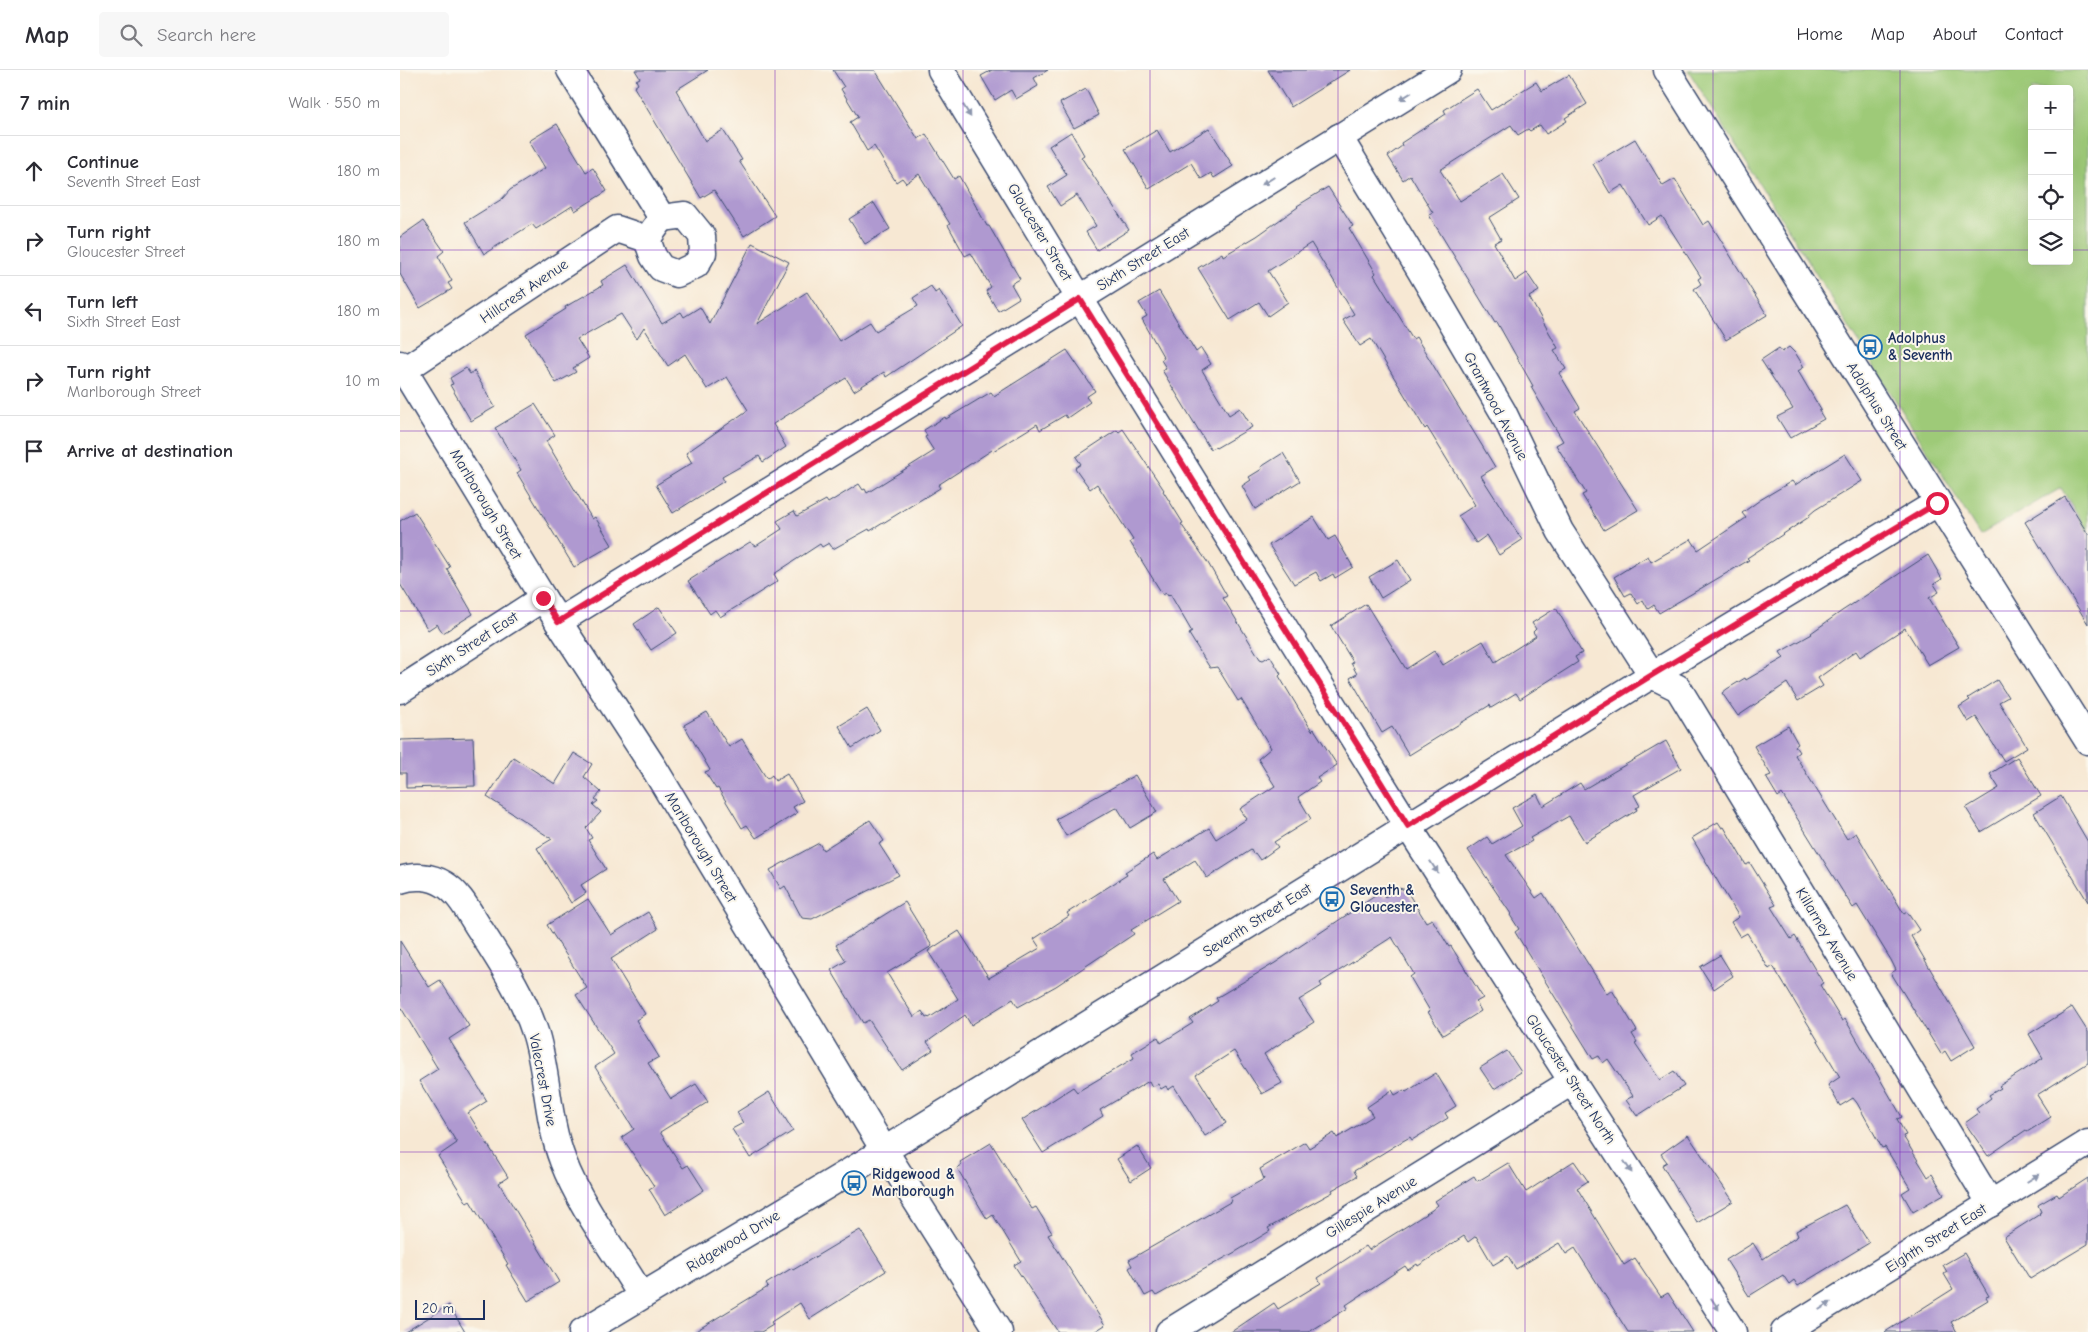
<!DOCTYPE html>
<html lang="en">
<head>
<meta charset="utf-8">
<style>
  body { margin:0; font-family:"Comic Neue",sans-serif; background:#f7f7f7; color:#2b2b33 }
  .controls { position:absolute; right:15px; top:15px; display:grid; overflow:hidden; border-radius:5px; box-shadow:0 5px 20px #0002 }
  .controls button { width:45px; height:45px; display:grid; place-items:center; padding:0; border:0; border-bottom:1px solid #e1e1e2; background:#fff; color:#2b2b33; font:25px sans-serif }
  .scale { position:absolute; left:15px; bottom:12px; width:70px; box-sizing:border-box; padding-left:5px; border:2px solid #1b2f5e; border-top:0; font-size:14px; line-height:18px; white-space:nowrap; color:#1b2f5e; -webkit-text-stroke:4px #fbf7ec; paint-order:stroke }
  .stop { position:absolute; width:15px; height:15px; margin:-11px; border:4px solid #e11d48; border-radius:50%; background:#fff }
  .stop.end { background:#e11d48; border-color:#fff; box-shadow:0 1px 5px #0008 }
  .list { margin:0; padding:0; list-style:none }
  h2 { display:flex; justify-content:space-between; align-items:center; height:65px; margin:0; padding:0 20px; font-size:21px }
  h2 small { font-size:16px; font-weight:400; color:#7c7c81 }
  .list li { display:grid; grid-template-columns:32px 1fr auto; gap:15px; align-items:center; box-sizing:border-box; height:70px; padding:0 20px; border-top:1px solid #e1e1e2 }
  .list b { display:block; font-size:19px; white-space:nowrap }
  .list p { margin:0; font-size:16px; white-space:nowrap; color:#7c7c81 }
  .list em { font-size:16px; font-style:normal; color:#7c7c81 }
  .icon { flex:none; width:28px; height:28px; fill:none; stroke:currentColor; stroke-width:2; stroke-linecap:round; stroke-linejoin:round }
  .map { position:relative; flex:none; width:1688px; height:1262px; overflow:hidden }
  header { display:flex; align-items:center; gap:30px; box-sizing:border-box; height:70px; padding:0 25px; background:#fff; border-bottom:1px solid #e1e1e2 }
  header strong { font-size:24px }
  nav { display:flex; gap:28px; margin-inline-start:auto; font-size:18px }
  .search { width:350px; height:45px; background:#f7f7f7; display:flex; align-items:center; gap:12px; box-sizing:border-box; padding:0 18px; border-radius:5px; color:#7c7c81; font-size:19px }
  main { display:flex }
  aside { flex:1; background:#fff }
  .map>svg:first-child { display:block }
</style>
</head>
<body>
<header>
<strong>Map</strong>
<div class="search"><svg class="icon" aria-label="search" viewBox="0 0 24 24"><circle cx="10" cy="10" r="6"/><path d="M15 15l6 6"/></svg>Search here</div>
<nav><a>Home</a><a>Map</a><a>About</a><a>Contact</a></nav>
</header>
<main>
<aside>
<h2>7 min<small>Walk · 550 m</small></h2>
<ul class="list">
<li><svg class="icon" aria-label="ahead" viewBox="0 0 24 24"><path d="M12 20V5M6 11l6-6 6 6"/></svg><div><b>Continue</b><p>Seventh Street East</p></div><em>180 m</em></li>
<li><svg class="icon" aria-label="right" viewBox="0 0 24 24"><path d="M7 20v-9h11M14 6l5 5-5 5"/></svg><div><b>Turn right</b><p>Gloucester Street</p></div><em>180 m</em></li>
<li><svg class="icon" aria-label="left" viewBox="0 0 24 24"><path d="M17 20v-9H6M10 6l-5 5 5 5"/></svg><div><b>Turn left</b><p>Sixth Street East</p></div><em>180 m</em></li>
<li><svg class="icon" aria-label="right" viewBox="0 0 24 24"><path d="M7 20v-9h11M14 6l5 5-5 5"/></svg><div><b>Turn right</b><p>Marlborough Street</p></div><em>10 m</em></li>
<li><svg class="icon" aria-label="arrive" viewBox="0 0 24 24"><path d="M6 21V4h12l-3 4 3 4H6"/></svg><div><b>Arrive at destination</b></div></li>
</ul>
</aside>
<div class="map">
<svg width="1688" height="1262" viewBox="0 0 1688 1262">
  <rect width="100%" height="100%" fill="#fbf7ec"/>
  <filter id="ink" filterUnits="userSpaceOnUse"><feTurbulence type="fractalNoise" baseFrequency=".02" numOctaves="2"/><feDisplacementMap in="SourceGraphic" scale="10" xChannelSelector="R" yChannelSelector="G"/><feConvolveMatrix kernelMatrix="1 2 1 2 8 2 1 2 1" color-interpolation-filters="sRGB"/></filter>
  <filter id="wash" filterUnits="userSpaceOnUse"><feTurbulence type="fractalNoise" baseFrequency=".0096" numOctaves="4" result="noise"/><feDisplacementMap in="SourceGraphic" scale="20" xChannelSelector="R" yChannelSelector="G"/><feGaussianBlur stdDeviation="1.12" result="paint"/><feColorMatrix in="noise" values="0 0 0 0 0 0 0 0 0 0 0 0 0 0 0 0 0 1.4 0 .05"/><feComposite in="paint" operator="in"/></filter>
  <g filter="url(#wash)">
    <rect width="100%" height="100%" fill="#f7e8d3"/>
    <path fill="#9eca78" stroke="#5c7c6b" fill-rule="evenodd" d="M1288,0H1688V462L1661,418L1580,465ZM1632,19H1669V191H1632Z"/>
    <g id="blocks">
      <g fill="#af99d0">
        <polygon points="235,0 308,0 276,20 305,71 323,60 342,90 339,91 375,146 344,166 314,120 301,128 234,17 238,14 236,10 240,8"/>
        <polygon points="433,0 475,0 518,69 526,64 554,109 559,106 587,156 589,156 620,209 611,214 619,228 598,241 586,221 591,217 571,183 565,186 548,155 550,154 519,104 506,113 502,108 496,112 474,76 467,81 450,52 458,47 441,19 444,17"/>
        <polygon points="592,0 648,0 634,8 638,16 616,29 611,20 595,30 581,6"/>
        <polygon points="868,0 950,0 891,37"/>
        <polygon points="1169,5 1187,34 1165,48 1167,51 1146,64 1140,55 1130,61 1128,59 1118,65 1111,55 1040,100 1060,131 1103,104 1119,129 1089,148 1101,169 1094,173 1115,211 1127,203 1139,221 1129,227 1158,278 1154,280 1166,299 1159,303 1180,338 1175,341 1238,440 1204,460 1182,425 1186,423 1156,375 1163,371 1131,317 1133,316 1097,252 1095,253 1029,145 1033,143 1010,105 1003,110 988,86 1002,76 1001,73 1046,44 1044,40 1077,19 1091,40 1136,12 1142,21"/>
        <polygon points="686,19 699,45 674,58 660,33"/>
        <polygon points="157,54 186,102 193,98 207,121 175,141 172,136 136,159 132,154 84,184 65,152 102,129 110,120 145,98 129,71"/>
        <polygon points="809,58 833,96 814,108 811,103 801,109 791,93 749,119 725,79 757,60 770,82"/>
        <polygon points="671,62 684,85 681,87 729,160 697,180 686,162 696,156 677,125 660,136 648,117 667,105 649,76"/>
        <polygon points="1235,69 1263,116 1275,109 1303,155 1309,151 1367,245 1326,270 1294,219 1301,214 1298,209 1301,207 1262,146 1248,155 1223,115 1210,123 1193,94"/>
        <polygon points="928,117 953,156 949,158 976,203 974,205 1013,269 1016,267 1095,397 1081,406 1122,470 1099,485 1087,465 1076,473 1058,446 1075,435 1027,357 1025,359 971,269 960,276 943,250 954,244 911,173 868,201 888,232 868,246 859,232 830,250 798,198 822,183 823,186 857,166 898,137 897,136"/>
        <polygon points="474,133 490,159 465,174 449,149"/>
        <polygon points="23,151 44,181 38,186 52,211 48,213 52,219 20,238 0,204 0,167"/>
        <polygon points="352,173 389,192 357,254 407,222 439,271 470,252 476,261 518,236 513,228 531,216 535,223 539,220 562,256 486,307 484,302 454,321 446,308 373,354 386,377 363,392 359,386 322,407 324,411 273,443 256,415 292,393 286,383 348,340 327,307 307,319 285,284 268,296 244,258 237,269 221,244 177,269 189,288 173,298 176,302 156,313 126,264 166,239 165,237 203,215 201,211 227,195 262,253 281,242 284,247 300,237 310,254"/>
        <polygon points="759,221 796,282 801,278 811,294 802,300 829,345 840,338 852,357 816,378 815,377 810,379 762,300 766,298 761,290 764,288 742,249 747,246 739,233"/>
        <polygon points="1389,277 1396,284 1404,297 1398,301 1421,340 1419,341 1424,349 1390,368 1377,347 1393,339 1361,290 1379,278 1382,282"/>
        <polygon points="667,280 695,321 686,327 690,332 667,348 665,345 640,360 637,354 593,381 592,380 538,415 540,418 470,461 469,459 433,479 429,473 422,477 420,474 374,504 378,511 320,547 315,540 310,544 288,511 350,472 356,476 382,459 377,451 394,441 397,446 426,430 428,433 459,414 463,420 465,419 467,423 534,381 525,367 527,366 524,360 545,347 546,349 591,322 594,326"/>
        <polygon points="66,298 70,304 74,301 95,337 71,351 50,315 53,314 50,308"/>
        <polygon points="135,334 155,365 146,371 192,449 195,447 212,475 174,497 117,403 121,400 95,358"/>
        <polygon points="723,359 764,420 763,421 783,453 781,454 808,493 827,526 823,528 860,589 863,590 870,586 881,604 879,606 912,661 914,659 937,695 917,708 920,712 898,727 911,749 874,772 878,777 860,790 855,783 853,784 851,780 807,808 795,790 764,809 778,831 731,860 734,864 656,916 618,937 613,929 571,955 565,945 527,972 533,980 502,1000 469,950 463,953 431,900 446,891 436,875 505,832 532,876 487,903 514,947 522,941 526,948 528,947 529,948 558,929 528,881 559,861 589,908 640,878 634,869 669,846 667,843 727,805 725,802 753,784 757,790 809,758 816,769 847,749 840,739 875,716 858,689 871,678 841,629 838,631 817,597 810,598 789,564 792,562 770,524 768,526 766,523 763,525 730,472 733,470 697,414 690,419 675,398 681,394 676,387 717,360 719,362"/>
        <polygon points="883,383 900,411 855,439 842,416 851,410 849,407 862,399 861,397"/>
        <polygon points="1445,384 1462,411 1415,440 1408,446 1409,447 1347,488 1349,490 1259,543 1254,535 1248,539 1243,530 1238,534 1231,523 1225,526 1214,507 1248,486 1251,492 1291,469 1298,480 1346,448 1342,443 1360,430 1392,411 1395,415"/>
        <polygon points="1665,427 1688,464 1688,554 1625,452"/>
        <polygon points="15,442 50,497 47,499 73,544 43,563 37,554 28,560 0,514 0,451"/>
        <polygon points="914,447 928,470 935,466 953,497 935,508 933,504 921,511 916,502 894,514 869,475"/>
        <polygon points="1528,485 1542,509 1534,514 1539,522 1529,528 1559,577 1528,595 1505,558 1460,587 1456,581 1418,608 1423,616 1398,631 1387,613 1338,646 1322,623 1327,619 1345,608 1346,610 1384,588 1380,582 1412,564 1411,563 1442,541"/>
        <polygon points="998,490 1010,510 981,528 969,507"/>
        <polygon points="966,534 1006,599 1034,581 1043,595 1083,571 1095,592 1136,566 1133,562 1136,559 1132,553 1156,538 1182,583 1175,587 1178,592 1120,629 1116,623 1091,638 1090,635 1009,685 992,657 982,663 950,608 957,604 951,593 953,592 931,556"/>
        <polygon points="259,537 277,563 251,580 234,554"/>
        <polygon points="1597,610 1608,627 1599,632 1627,677 1604,691 1576,647 1568,652 1559,637 1570,630 1568,628"/>
        <polygon points="467,639 480,660 452,678 439,656"/>
        <polygon points="307,642 329,677 342,669 367,709 372,705 375,711 387,704 403,731 393,737 397,743 356,768 347,755 342,758 318,718 316,719 305,702 310,700 284,655"/>
        <polygon points="1388,656 1398,674 1395,676 1399,682 1395,685 1447,769 1456,763 1504,844 1507,842 1519,860 1511,866 1575,976 1551,991 1545,981 1541,984 1491,903 1496,900 1491,890 1457,835 1453,838 1382,724 1378,727 1366,707 1371,705 1354,676"/>
        <polygon points="73,668 75,716 6,718 6,703 0,703 0,670"/>
        <polygon points="1266,671 1281,698 1234,725 1240,736 1236,738 1237,740 1185,772 1169,746 1130,768 1132,771 1106,785 1136,828 1143,823 1207,924 1212,920 1237,961 1232,964 1237,972 1235,973 1260,1010 1274,1001 1284,1016 1237,1046 1226,1030 1233,1026 1208,989 1203,993 1199,986 1193,989 1115,862 1119,859 1110,845 1111,844 1068,780 1087,767 1092,774 1122,756 1112,738 1137,724 1143,736 1180,713 1184,719"/>
        <polygon points="174,683 192,694 184,707 201,722 195,729 198,731 193,735 201,742 186,758 192,768 188,770 206,799 181,815 186,823 171,833 137,778 152,769 87,727 113,687 155,714"/>
        <polygon points="1617,687 1641,726 1581,762 1566,738 1599,718 1590,704"/>
        <polygon points="735,705 757,742 730,758 717,737 666,766 656,749"/>
        <polygon points="1661,726 1688,772 1688,832 1634,743"/>
        <polygon points="470,750 484,771 479,774 499,805 412,849 402,848 385,816 381,819 370,800 419,773 423,780"/>
        <polygon points="1318,752 1322,758 1324,757 1346,795 1350,793 1376,835 1371,837 1391,869 1395,866 1423,913 1420,915 1442,951 1445,949 1502,1047 1497,1049 1506,1065 1503,1066 1528,1107 1532,1104 1544,1124 1513,1142 1502,1123 1510,1118 1485,1077 1482,1078 1457,1033 1453,1028 1440,1036 1428,1015 1440,1007 1373,896 1369,899 1347,863 1340,867 1331,852 1339,847 1292,768"/>
        <polygon points="999,818 1006,820 1026,852 1032,849 1049,877 1051,876 1083,928 1076,932 1081,941 1043,965 1028,942 1030,941 1010,907 1014,904 992,867 920,913 922,916 899,930 914,952 864,984 882,1013 862,1024 834,981 796,1005 826,1053 805,1066 774,1016 768,1020 766,1016 761,1019 758,1014 752,1017 749,1011 700,1040 703,1046 643,1083 622,1050 673,1017 677,1022 734,988 732,983 758,967 761,973 793,953 790,949 818,931 816,928 875,893 981,822 985,827"/>
        <polygon points="188,829 211,865 248,842 258,859 211,889 245,944 236,950 259,987 248,993 271,1029 296,1014 308,1032 260,1062 283,1098 288,1095 304,1120 265,1145 249,1119 254,1116 222,1067 234,1059 195,997 214,984 176,925 187,918 147,855"/>
        <polygon points="0,871 29,917 40,910 69,956 49,969 87,1031 68,1043 108,1107 99,1113 159,1212 128,1231 106,1195 108,1194 70,1131 67,1133 38,1086 57,1073 19,1011 38,999 0,936"/>
        <polygon points="1320,885 1333,906 1314,919 1300,897"/>
        <polygon points="1672,937 1688,962 1688,993 1637,1025 1651,1047 1627,1062 1626,1060 1588,1086 1565,1053 1579,1043 1576,1039 1591,1028 1589,1025 1601,1018 1599,1016 1643,988 1629,964"/>
        <polygon points="1107,981 1121,1002 1094,1019 1080,998"/>
        <polygon points="1036,1003 1056,1036 1045,1043 1048,1048 1012,1070 1010,1067 1001,1072 954,1101 957,1106 932,1120 933,1122 868,1158 870,1161 837,1181 756,1226 753,1222 745,1226 729,1198 732,1196 729,1190 832,1131 830,1128 864,1109 860,1099 905,1072 909,1078 934,1063 937,1068 973,1046 967,1037 992,1020 995,1025 1004,1020 1006,1022"/>
        <polygon points="369,1022 393,1061 350,1088 332,1059 343,1053 337,1042"/>
        <polygon points="1288,1065 1333,1131 1297,1153 1262,1095 1267,1092 1261,1084"/>
        <polygon points="591,1073 632,1139 636,1137 652,1163 648,1165 705,1255 694,1262 658,1262 614,1195 621,1191 593,1145 587,1149 557,1098 562,1095 560,1092"/>
        <polygon points="737,1076 751,1098 731,1111 717,1089"/>
        <polygon points="1174,1091 1188,1111 1177,1118 1224,1195 1235,1188 1261,1227 1268,1223 1293,1262 1228,1262 1175,1178 1166,1184 1159,1173 1116,1199 1108,1186 1093,1195 1076,1166 1068,1172 1064,1166 1018,1196 1017,1194 1008,1200 1005,1196 946,1235 948,1238 909,1262 831,1262 874,1233 878,1239 921,1213 918,1208 966,1176 969,1180 1032,1140 1038,1135 1035,1131 1074,1106 1077,1111 1080,1110 1108,1093 1126,1122"/>
        <polygon points="1688,1108 1688,1174 1630,1209 1604,1167 1640,1144 1639,1143 1641,1142 1638,1135 1657,1124 1659,1127"/>
        <polygon points="1445,1135 1469,1173 1398,1216 1394,1210 1389,1214 1383,1205 1349,1226 1326,1190 1353,1173 1363,1189 1398,1166 1396,1161"/>
        <polygon points="460,1160 486,1201 410,1249 400,1233 371,1252 373,1255 361,1262 294,1262 368,1217 366,1214 392,1198 393,1200"/>
        <polygon points="1564,1183 1589,1226 1586,1227 1588,1230 1551,1252 1557,1262 1485,1262 1553,1219 1544,1204 1547,1202 1543,1195"/>
        <polygon points="49,1235 65,1262 5,1262"/>
      </g>
    </g>
  </g>
  <g filter="url(#ink)">
    <use href="#blocks" fill-opacity="0" stroke="#3c4b70" stroke-width="1"/>
    <g fill="none" stroke-linecap="round" stroke-linejoin="round">
      <g stroke="#3c4b70" stroke-width="29">
        <g id="street">
          <polyline points="541,0 680,229 1008,756 1333,1262"/>
          <polyline points="1267,0 1688,671"/>
          <polyline points="939,67 1020,200 1103,342 1160,461 1252,605"/>
          <polyline points="247,169 253,186 261,198 277,204 296,195 303,183 302,166 285,145 262,148"/>
          <polyline points="0,294 143,528 254,698 484,1080 599,1262"/>
          <polyline points="4,300 217,159 247,169 262,148 170,0"/>
          <polyline points="158,552 1048,0"/>
          <polyline points="1252,605 1278,618 1591,1134"/>
          <polyline points="0,620 143,528"/>
          <path d="M0,810C14,805 31,806 44,814C61,824 70,845 81,861C102,894 124,927 136,965C148,1006 147,1050 163,1091C180,1136 216,1183 241,1225"/>
          <polyline points="182,1262 459,1096 1252,605 1537,433"/>
          <polyline points="769,1262 1173,1011"/>
          <polyline points="1384,1262 1688,1073"/>
        </g>
      </g>
      <use href="#street" stroke="#fff" stroke-width="26"/>
    </g>
    <defs><path id="oneway-solid" d="M-6-.8H1V-3.2L6.5 0L1 3.2V.8H-6Z" transform="scale(1.25)"/></defs>
    <g fill="#8d97ae">
      <use href="#oneway-solid" transform="translate(1006 26) rotate(148)"/>
      <use href="#oneway-solid" transform="translate(567 41) rotate(58)"/>
      <use href="#oneway-solid" transform="translate(868 111) rotate(148)"/>
      <use href="#oneway-solid" transform="translate(1034 797) rotate(57)"/>
      <use href="#oneway-solid" transform="translate(1228 1097) rotate(57)"/>
      <use href="#oneway-solid" transform="translate(1633 1108) rotate(-32)"/>
      <use href="#oneway-solid" transform="translate(1315 1234) rotate(57)"/>
      <use href="#oneway-solid" transform="translate(1425 1236) rotate(-32)"/>
    </g>
  </g>
  <g fill="none" stroke-linecap="round" stroke-linejoin="round" filter="url(#ink)">
    <polyline stroke="#e11d48" stroke-width="6" points="143,528 158,552 680,229 1008,756 1252,605 1537,433"/>
  </g>
  <path fill="none" stroke="#7b2cbf" stroke-width="1" stroke-opacity="0.55" d="M188,0V1262M375,0V1262M563,0V1262M750,0V1262M938,0V1262M1125,0V1262M1313,0V1262M1500,0V1262M0,180H1632M1669,180H1688M0,361H1688M0,541H1688M0,721H1688M0,901H1688M0,1082H1688"/>
  <defs>
    <g id="bus-ring" transform="scale(1.25)"><circle r="9.5" fill="#fbf7ec" stroke="#1f6fb2" stroke-width="1.5"/><path d="M-5-6H5V4H4V6H2V4H-2V6H-4V4H-5ZM-3.5-4V0h7V-4ZM-3.5 1.2v1.5H-2V1.2ZM2 1.2v1.5H3.5V1.2Z" fill="#1f6fb2"/></g>
  </defs>
  <g fill-rule="evenodd">
    <use href="#bus-ring" x="1470" y="277"/>
    <use href="#bus-ring" x="932" y="829"/>
    <use href="#bus-ring" x="454" y="1113"/>
  </g>
  <g text-anchor="middle" stroke-width="4" stroke-linejoin="round" paint-order="stroke">
    <g font-size="15" fill="#1b2f5e" stroke="#fbf7ec">
      <text transform="translate(640 162) rotate(59)" y="5">Gloucester Street</text>
      <text transform="translate(743 189) rotate(-32)" y="5">Sixth Street East</text>
      <text transform="translate(124 221) rotate(-34)" y="5">Hillcrest Avenue</text>
      <text transform="translate(1096 336) rotate(62)" y="5">Grantwood Avenue</text>
      <text transform="translate(1477 336) rotate(58)" y="5">Adolphus Street</text>
      <text transform="translate(86 434) rotate(59)" y="5">Marlborough Street</text>
      <text transform="translate(72 574) rotate(-33)" y="5">Sixth Street East</text>
      <text transform="translate(301 777) rotate(59)" y="5">Marlborough Street</text>
      <text transform="translate(857 850) rotate(-32)" y="5">Seventh Street East</text>
      <text transform="translate(1427 864) rotate(59)" y="5">Killarney Avenue</text>
      <text transform="translate(1171 1009) rotate(57)" y="5">Gloucester Street North</text>
      <text transform="translate(143 1010) rotate(79)" y="5">Valecrest Drive</text>
      <text transform="translate(971 1137) rotate(-32)" y="5">Gillespie Avenue</text>
      <text transform="translate(1536 1168) rotate(-32)" y="5">Eighth Street East</text>
      <text transform="translate(333 1171) rotate(-31)" y="5">Ridgewood Drive</text>
    </g>
    <g font-size="15" font-weight="bold" fill="#1b2f5e" stroke="#fbf7ec" text-anchor="start">
      <text x="1488" y="273">Adolphus<tspan x="1488" dy="17">&amp; Seventh</tspan></text>
      <text x="950" y="825">Seventh &amp;<tspan x="950" dy="17">Gloucester</tspan></text>
      <text x="472" y="1109">Ridgewood &amp;<tspan x="472" dy="17">Marlborough</tspan></text>
    </g>
  </g>
</svg>
<div class="controls">
<button>+</button>
<button>−</button>
<button><svg class="icon" aria-label="locate" viewBox="0 0 24 24"><circle cx="12" cy="12" r="6"/><path d="M12 2v4M12 18v4M2 12h4M18 12h4"/></svg></button>
<button><svg class="icon" aria-label="layers" viewBox="0 0 24 24"><path d="M12 4l9 5-9 5-9-5zM3 14l9 5 9-5"/></svg></button>
</div>
<div class="scale">20 m</div>
<div class="stop" style="left:1537px;top:433px"></div>
<div class="stop end" style="left:143px;top:528px"></div>
</div>
</main>
</body>
</html>
